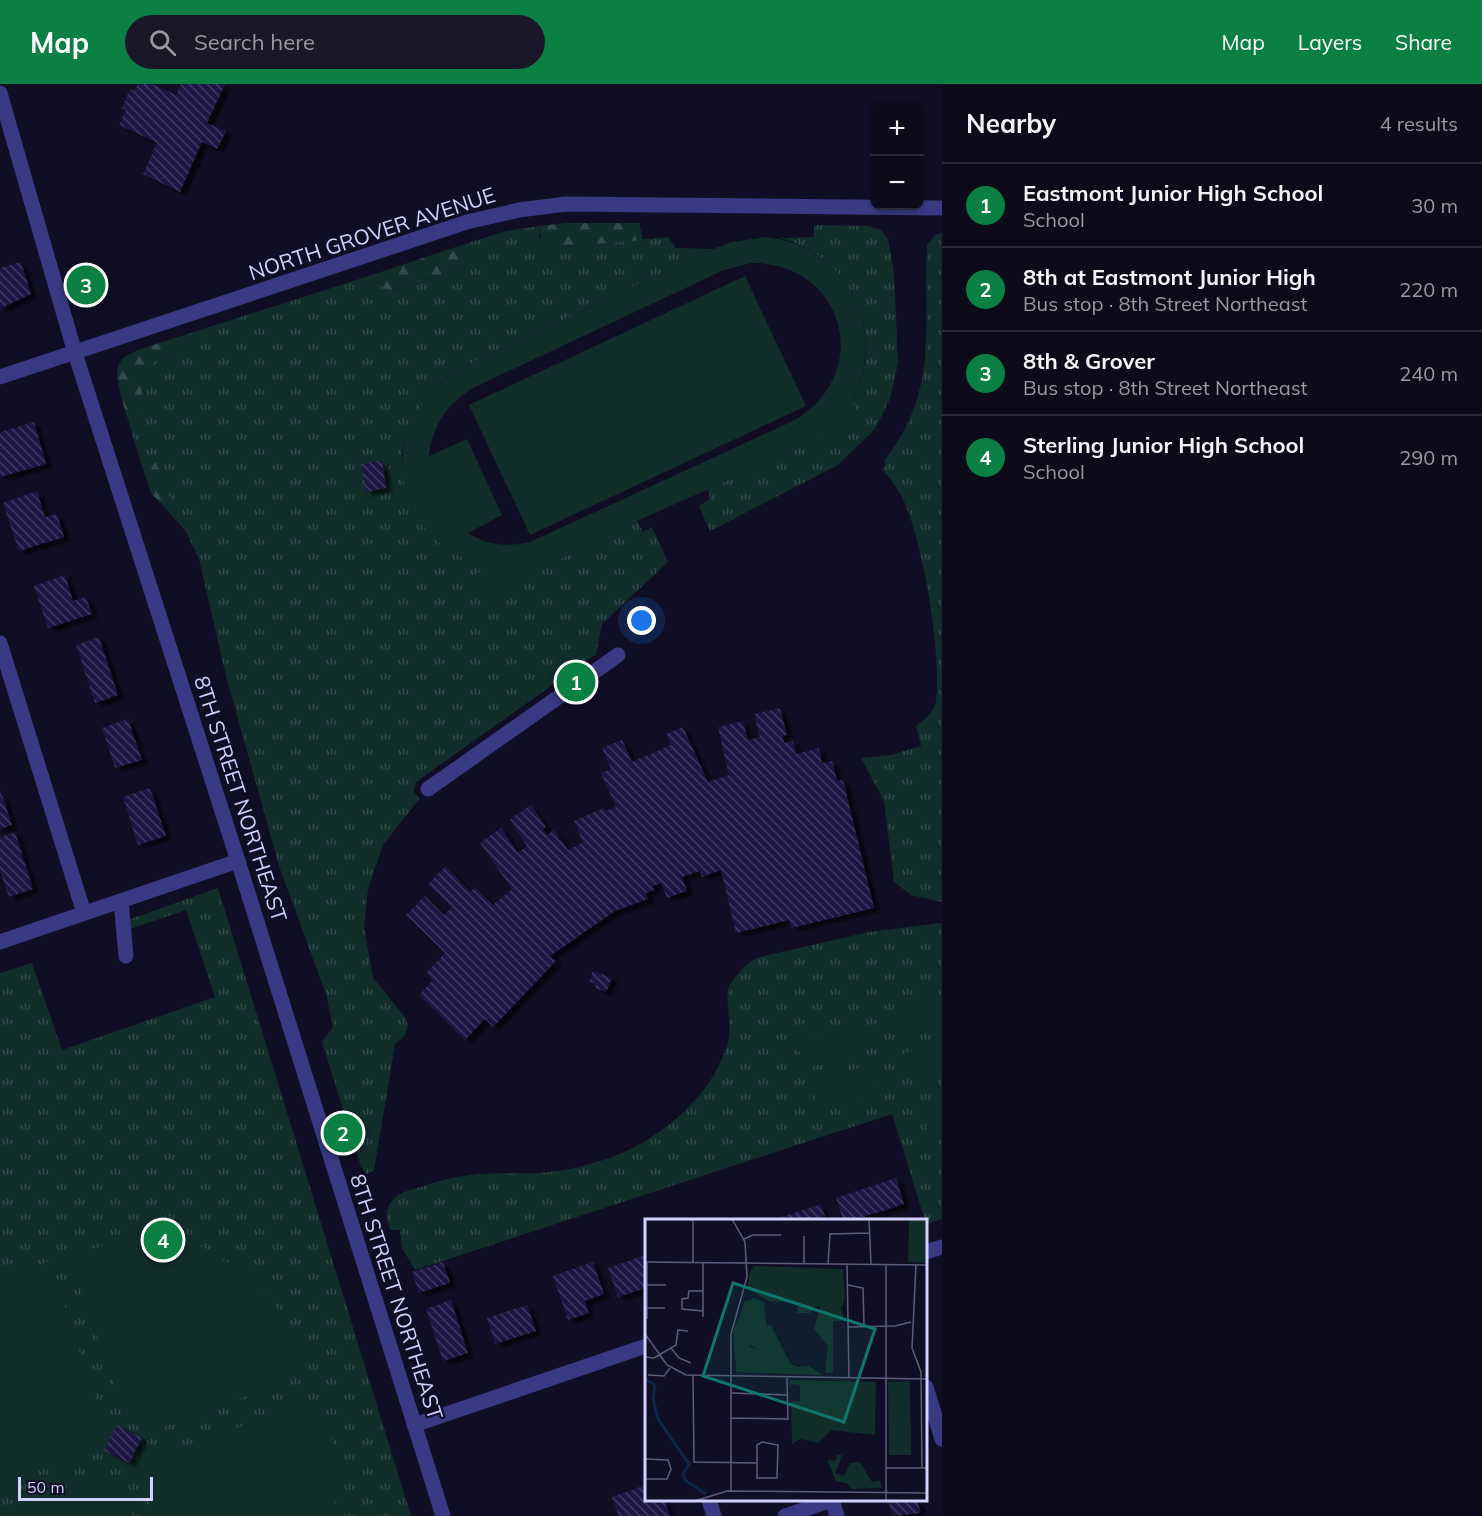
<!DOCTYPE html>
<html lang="en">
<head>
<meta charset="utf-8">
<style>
  body { margin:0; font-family:Mulish,sans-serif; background:#1a1828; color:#f1f3f6 }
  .controls { position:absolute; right:18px; top:18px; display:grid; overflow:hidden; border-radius:12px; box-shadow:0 2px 4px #0004 }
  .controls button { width:54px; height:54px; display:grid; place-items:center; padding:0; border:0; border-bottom:2px solid #2c2b3a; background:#0c0a1b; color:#f1f3f6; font:30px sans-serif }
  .scale { position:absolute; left:18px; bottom:15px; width:135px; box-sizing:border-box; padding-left:6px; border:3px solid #d3d1ff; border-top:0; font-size:16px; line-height:21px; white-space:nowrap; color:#d3d1ff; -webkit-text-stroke:4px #100e24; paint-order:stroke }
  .you { position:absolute; left:642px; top:537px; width:21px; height:21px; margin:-15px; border:4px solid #fff; border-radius:50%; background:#1a73e8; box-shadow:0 0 0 9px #1a73e833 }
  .badge { display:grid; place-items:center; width:39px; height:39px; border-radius:50%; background:#0b8043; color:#fff; font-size:20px; font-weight:700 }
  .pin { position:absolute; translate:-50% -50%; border:3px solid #fff; box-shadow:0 2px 6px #0006 }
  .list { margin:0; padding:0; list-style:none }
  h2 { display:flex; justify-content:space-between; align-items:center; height:78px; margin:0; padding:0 24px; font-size:26px }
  h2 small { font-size:20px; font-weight:400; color:#9a9aa3 }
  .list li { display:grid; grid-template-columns:39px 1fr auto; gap:18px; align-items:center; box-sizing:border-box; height:84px; padding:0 24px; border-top:2px solid #2c2b3a }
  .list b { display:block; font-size:22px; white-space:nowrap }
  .list p { margin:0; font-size:20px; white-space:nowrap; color:#9a9aa3 }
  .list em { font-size:20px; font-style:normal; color:#9a9aa3 }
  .icon { flex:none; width:33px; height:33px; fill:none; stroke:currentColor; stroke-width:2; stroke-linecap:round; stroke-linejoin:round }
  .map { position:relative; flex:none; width:942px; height:1432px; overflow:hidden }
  header { display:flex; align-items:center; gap:36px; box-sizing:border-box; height:84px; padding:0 30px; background:#0b8043; color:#fff }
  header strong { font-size:28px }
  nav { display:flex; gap:33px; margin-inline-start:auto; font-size:21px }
  .search { width:420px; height:54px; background:#1a1828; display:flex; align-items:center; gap:15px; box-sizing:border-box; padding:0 21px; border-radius:33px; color:#9a9aa3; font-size:22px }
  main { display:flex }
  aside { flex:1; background:#0c0a1b }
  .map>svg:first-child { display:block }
</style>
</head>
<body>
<header>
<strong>Map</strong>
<div class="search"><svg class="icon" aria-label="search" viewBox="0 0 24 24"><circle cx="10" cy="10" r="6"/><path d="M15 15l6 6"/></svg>Search here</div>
<nav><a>Map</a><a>Layers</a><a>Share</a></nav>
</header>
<main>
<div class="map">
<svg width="942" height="1432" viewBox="0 0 942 1432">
  <defs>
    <pattern id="grass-tufts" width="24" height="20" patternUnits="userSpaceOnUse" patternTransform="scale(1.5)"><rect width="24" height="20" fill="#112e2b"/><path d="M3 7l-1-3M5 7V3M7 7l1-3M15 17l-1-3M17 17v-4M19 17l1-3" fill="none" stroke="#334b4b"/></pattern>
    <pattern id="forest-firs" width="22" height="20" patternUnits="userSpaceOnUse" patternTransform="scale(1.5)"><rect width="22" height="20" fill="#112e2b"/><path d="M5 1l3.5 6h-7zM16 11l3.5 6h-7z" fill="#334b4b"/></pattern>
    <pattern id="building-back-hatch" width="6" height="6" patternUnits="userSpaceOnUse" patternTransform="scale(1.5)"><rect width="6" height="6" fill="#1f1945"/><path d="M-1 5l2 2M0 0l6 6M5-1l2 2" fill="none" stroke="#3f3961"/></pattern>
    <filter id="shadow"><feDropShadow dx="6" dy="4" stdDeviation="1.5" flood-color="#0009"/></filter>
  </defs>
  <rect width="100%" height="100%" fill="#100e24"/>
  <g fill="url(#grass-tufts)">
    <path d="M814,141L868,142L881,146L888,155L894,189L898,279L890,315L875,345L838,381L710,447L699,422L710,415L708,405L860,337L852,318C887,252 853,173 780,154L814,153Z"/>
    <path d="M540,142L539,153L547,164L668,153L676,164L713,165L463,283C437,297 432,308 418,333C414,340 408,348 405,357C400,368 402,385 404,398C414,445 446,469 490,484L485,511L637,437L643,448L652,443L668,478L602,540L596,570L416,698L414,708L419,715L383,761L368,805L364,843L373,894L405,933L408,942L405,951L395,960L374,1086L367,1090L361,1083L322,958L333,943L326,910L280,785L227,596L199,475L185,446L165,424L170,414L150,377L141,379L127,332L143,320C136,287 147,280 175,266L172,255L372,191L383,204L394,207L465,183L468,174L462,161L506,147Z"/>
    <path d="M942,149V818L911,811L894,798L884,717L861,674L891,671L921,662L916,642C925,635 933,629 936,618C942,573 923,453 901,411C896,402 889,393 882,385L886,382L884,377C940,306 923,244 927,161L935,151Z"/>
    <polygon points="218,804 411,1432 0,1432 0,889 32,879 62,966 215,913 186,826 130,845 128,836"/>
    <path d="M940,839L942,840V1135L926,1140L892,1030L415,1186L402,1164L400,1146H390C388,1139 385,1131 388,1124C393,1109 408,1107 421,1103C467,1087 490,1090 537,1089C561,1088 586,1082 609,1074C659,1057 711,1013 727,962C733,942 726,926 728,907C729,897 747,879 756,874L869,848Z"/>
  </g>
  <g fill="url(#forest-firs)">
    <polygon points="566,139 639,139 643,156 547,164 541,160 540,142"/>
    <polygon points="462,161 468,174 465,183 393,207 383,204 372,191"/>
    <path d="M172,255L176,265C148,280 136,287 144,320L127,332C108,270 114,274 172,255Z"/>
    <polygon points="150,377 156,379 170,414 165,424 151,409 141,379"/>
  </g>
  <g fill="#112e2b" fill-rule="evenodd">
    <path d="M765,153C847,160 889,247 852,318L861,337L637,437L485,512L476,490L489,484C473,478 457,473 443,462C378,411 395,321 463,283L713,165L732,158ZM751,179C845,178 875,290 793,337L530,458C508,463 488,462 468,449L502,431L467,355L429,372C432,343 447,319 473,304L724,186Z"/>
    <polygon points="745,192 806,322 530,451 469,321"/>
    <polygon points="942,910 942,942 899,955 890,927"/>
    <polygon points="857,937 866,966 805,985 796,957"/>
    <polygon points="942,957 942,988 913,998 904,969"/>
    <polygon points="871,980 880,1008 819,1028 810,999"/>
    <polygon points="942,1014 942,1046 929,1050 920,1021"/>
    <polygon points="132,1153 194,1158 256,1196 290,1241 311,1288 153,1347 127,1338 70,1172"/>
    <polygon points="50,1177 104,1341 89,1368 0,1401 0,1201 15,1191"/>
    <path d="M315,1317C338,1362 340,1382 334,1432H153L141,1393L153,1373Z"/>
    <polygon points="100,1394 124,1405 132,1432 0,1432 0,1428"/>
  </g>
  <g fill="url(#building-back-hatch)" filter="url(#shadow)">
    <polygon points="138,0 152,0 176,11 181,0 225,0 207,39 226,47 217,65 202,58 180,108 143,90 157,59 119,41 126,26 122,24 130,5 134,7"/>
    <polygon points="21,178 31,210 0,225 0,184"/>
    <polygon points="34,338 46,380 0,393 0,348"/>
    <polygon points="382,376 386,404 366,408 361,380"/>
    <polygon points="37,407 45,433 57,430 64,453 19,467 3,419"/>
    <polygon points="65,491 73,517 86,513 92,530 48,544 34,502"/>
    <polygon points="99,553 118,611 95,619 76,561"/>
    <polygon points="780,624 787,651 783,652 784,659 793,657 796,670 819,664 822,679 832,677 837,697 843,696 874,824 791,844 789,836 736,849 721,786 702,793 700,787 682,793 687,807 667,814 661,799 653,802 654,806 646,809 648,815 615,827 550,872 556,877 493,943 485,935 465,956 419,911 433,896 426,889 445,869 406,831 425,812 444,831 452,823 428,800 446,782 470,808 475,803 493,821 512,805 480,759 501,744 518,769 527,762 510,735 531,721 546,743 543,745 547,751 554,746 568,766 583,758 574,737 604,724 606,727 616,723 601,689 611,685 602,664 622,656 632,678 671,661 666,650 683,643 708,698 729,691 718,643 743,637 748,656 760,653 754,630"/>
    <polygon points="128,635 142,676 115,684 102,644"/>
    <polygon points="150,704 166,752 138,761 123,713"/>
    <polygon points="0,705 12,741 0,745"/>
    <polygon points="15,748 33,805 9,813 0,786 0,753"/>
    <polygon points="593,887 612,894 606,908 595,904 596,900 589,898"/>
    <polygon points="896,1094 904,1120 853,1136 843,1136 836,1114"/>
    <polygon points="821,1120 826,1136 773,1136"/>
    <polygon points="646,1171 646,1204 618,1213 608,1184"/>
    <polygon points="443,1178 450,1199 419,1209 412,1188"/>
    <polygon points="593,1178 604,1210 585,1217 589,1229 568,1236 553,1192"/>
    <polygon points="451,1216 468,1269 443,1277 426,1225"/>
    <polygon points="527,1221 536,1247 495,1260 487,1234"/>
    <polygon points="117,1341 142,1354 129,1379 104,1366"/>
    <polygon points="646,1401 646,1416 664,1416 670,1432 619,1432 612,1413"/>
    <polygon points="888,1416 917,1416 921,1429 893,1432"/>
  </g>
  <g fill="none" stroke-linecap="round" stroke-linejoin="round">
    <g stroke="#383a84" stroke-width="15">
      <polyline points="0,9 75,269 238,777 443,1432"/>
      <polyline points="0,293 467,138 519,126 566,120 942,124"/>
      <polyline points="0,559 84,829"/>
      <polyline points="428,705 618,571"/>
      <polyline points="121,817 126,872"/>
      <polyline points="0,858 238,777"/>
      <polyline points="926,1168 942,1163"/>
      <polyline points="926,1303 942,1355"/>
      <polyline points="414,1341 646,1262"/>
      <polyline points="709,1416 714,1432"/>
      <polyline points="832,1416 837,1432"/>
      <polyline points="785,1432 832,1416"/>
    </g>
  </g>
  <g text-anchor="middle" stroke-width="4.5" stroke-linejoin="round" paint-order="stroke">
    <g font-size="21" fill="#d3d1ff" stroke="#100e24">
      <text transform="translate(372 150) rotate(-18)" y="7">NORTH GROVER AVENUE</text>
      <text transform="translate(240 715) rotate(72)" y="7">8TH STREET NORTHEAST</text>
      <text transform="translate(396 1213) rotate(72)" y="7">8TH STREET NORTHEAST</text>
    </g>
  </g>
  <g transform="translate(645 1135)">
    <rect width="282" height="282" fill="#100e24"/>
    <path d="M109,47L198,50L200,81L196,89L200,102H188V154H180L183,127L169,110L175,88L171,87L165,94H152L153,87L147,83L124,82L103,70L104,55ZM97,92L105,128L113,130L124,126L121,108L126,106L145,144L153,148L164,147L177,156L91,153L88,112ZM144,161L231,163L230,216L187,211L173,224L156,220L147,225L146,182H155V166L146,165L145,171ZM192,236H197L190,254L199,257L205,244L215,243L227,263L235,262L237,269L206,270L203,265L191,262L182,241L191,242Z" fill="#112e2b"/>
    <path d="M264,0H282V44L263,43Z" fill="#112e2b"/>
    <path d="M265,162L266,236H244L243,163Z" fill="#112e2b"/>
    <path d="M114,51L134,53L131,73L119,68ZM142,51L171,55L165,84L145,74L139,65ZM179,51H196V81H179ZM109,79L119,83L124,126L113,130L101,124L97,92L99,83ZM195,168L194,188H176L179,175ZM198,168L212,171L219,188H200ZM176,190H194L197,210L180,204ZM201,190H219L213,206L199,210Z" fill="#112e2b"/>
    <path fill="none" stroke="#0b284a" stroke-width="3" d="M0,160L10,166L8,179L13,200L44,245L38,255L40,261L61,275"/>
    <path fill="none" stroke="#5e5c7c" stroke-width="1.5" d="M40,0L48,1V43M224,0L226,45M99,20L108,16H136M0,43L282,46M58,44V98M159,44V17M183,45L185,15L225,14M202,45L204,159M241,46V282M271,46L267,129L276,153L277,249M0,66H21M203,66L218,69L219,107M58,72H44L43,79L37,80V90L58,92M1,89H20M2,100V43M203,108L250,107L266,103M0,115L22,146L41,156L282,160M26,129L34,139L46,144M0,138L9,139L31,126L33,111L43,112M3,156L19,157L25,149M48,157L49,243L111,244M87,174L142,176M86,199L143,200L142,159M117,223L133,226L132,259H112V226ZM0,240L23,241L26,250L22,260H0M241,249H282M86,272V115L102,58L100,23L87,0M50,282L82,272L282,274"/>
    <path fill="#0f766e" fill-opacity="0.15" stroke="#0f766e" stroke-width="3" d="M88,64L230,110L199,203L58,157Z"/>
    <rect width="282" height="282" fill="none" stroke="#d3d1ff" stroke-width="3"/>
  </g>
</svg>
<div class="controls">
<button>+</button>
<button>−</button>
</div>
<div class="scale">50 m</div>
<div class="you"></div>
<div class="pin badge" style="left:576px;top:598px">1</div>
<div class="pin badge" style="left:343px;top:1049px">2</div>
<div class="pin badge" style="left:86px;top:201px">3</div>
<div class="pin badge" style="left:163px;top:1156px">4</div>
</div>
<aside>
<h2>Nearby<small>4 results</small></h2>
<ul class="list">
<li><span class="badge">1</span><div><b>Eastmont Junior High School</b><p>School</p></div><em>30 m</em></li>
<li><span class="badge">2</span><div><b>8th at Eastmont Junior High</b><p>Bus stop · 8th Street Northeast</p></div><em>220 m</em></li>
<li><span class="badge">3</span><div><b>8th &amp; Grover</b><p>Bus stop · 8th Street Northeast</p></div><em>240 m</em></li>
<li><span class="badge">4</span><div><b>Sterling Junior High School</b><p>School</p></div><em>290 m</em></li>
</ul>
</aside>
</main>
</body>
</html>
